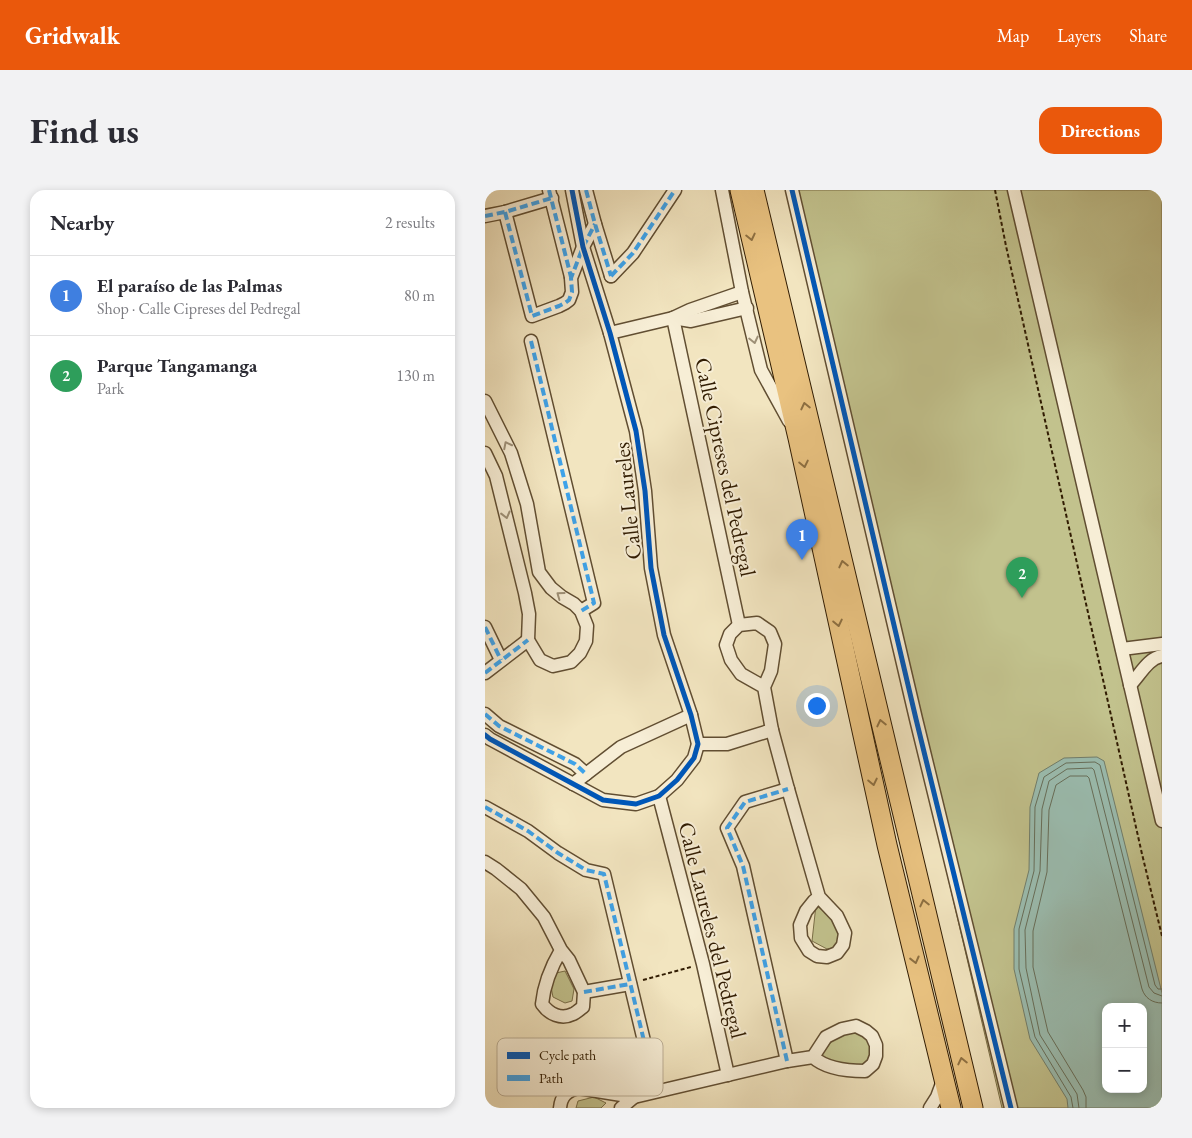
<!DOCTYPE html>
<html lang="en">
<head>
<meta charset="utf-8">
<style>
  body { margin:0; font-family:"EB Garamond",serif; background:#f2f2f3; color:#2b2b33 }
  .controls { position:absolute; right:15px; bottom:15px; display:grid; overflow:hidden; border-radius:10px; box-shadow:0 2px 8px #0003 }
  .controls button { width:45px; height:45px; display:grid; place-items:center; padding:0; border:0; border-bottom:1px solid #e1e1e2; background:#fff; color:#2b2b33; font:25px sans-serif }
  .you { position:absolute; left:331px; top:515px; width:18px; height:18px; margin:-12px; border:4px solid #fff; border-radius:50%; background:#1a73e8; box-shadow:0 0 0 8px #1a73e833 }
  .badge { display:grid; place-items:center; width:32px; height:32px; border-radius:50%; background:#ea580c; color:#fff; font-size:16px; font-weight:700 }
  .pin { position:absolute; translate:-50% -41px; filter:drop-shadow(0 1px 2px #0008) }
  .pin::after { content:''; position:absolute; top:26px; width:18px; height:15px; background:inherit; clip-path:polygon(0 0,100% 0,50% 100%) }
  .list { margin:0; padding:0; list-style:none }
  h2 { display:flex; justify-content:space-between; align-items:center; height:65px; margin:0; padding:0 20px; font-size:21px }
  h2 small { font-size:16px; font-weight:400; color:#7c7c81 }
  .list li { display:grid; grid-template-columns:32px 1fr auto; gap:15px; align-items:center; box-sizing:border-box; height:80px; padding:0 20px; border-top:1px solid #e1e1e2 }
  .list b { display:block; font-size:19px; white-space:nowrap }
  .list p { margin:0; font-size:16px; white-space:nowrap; color:#7c7c81 }
  .list em { font-size:16px; font-style:normal; color:#7c7c81 }
  .map { position:relative; flex:none; width:677px; height:918px; overflow:hidden; border-radius:15px }
  header { display:flex; align-items:center; gap:30px; box-sizing:border-box; height:70px; padding:0 25px; background:#ea580c; color:#fff }
  header strong { font-size:24px }
  nav { display:flex; gap:28px; margin-inline-start:auto; font-size:18px }
  .intro { display:flex; align-items:center; justify-content:space-between; box-sizing:border-box; height:120px; padding:0 30px }
  h1 { margin:0; font-size:35px }
  .button { padding:12px 22px; border-radius:15px; background:#ea580c; color:#fff; font-size:18px; font-weight:700 }
  main { display:flex; gap:30px; padding:0 30px }
  aside { flex:1; background:#fff; border-radius:15px; box-shadow:0 2px 8px #0003 }
  .map>svg:first-child { display:block }
</style>
</head>
<body>
<header>
<strong>Gridwalk</strong>
<nav><a>Map</a><a>Layers</a><a>Share</a></nav>
</header>
<div class="intro"><h1>Find us</h1><a class="button">Directions</a></div>
<main>
<aside>
<h2>Nearby<small>2 results</small></h2>
<ul class="list">
<li><span class="badge" style="background:#3f7fe0">1</span><div><b>El paraíso de las Palmas</b><p>Shop · Calle Cipreses del Pedregal</p></div><em>80 m</em></li>
<li><span class="badge" style="background:#2e9e5b">2</span><div><b>Parque Tangamanga</b><p>Park</p></div><em>130 m</em></li>
</ul>
</aside>
<div class="map">
<svg width="677" height="918" viewBox="0 0 677 918">
  <rect width="100%" height="100%" fill="#f2e5c0"/>
  <filter id="stains"><feTurbulence type="fractalNoise" baseFrequency=".004" numOctaves="4"/><feColorMatrix values="0 0 0 0 .2 0 0 0 0 .09 0 0 0 0 .02 0 0 0 .5 -.17"/></filter>
  <radialGradient id="worn" r=".72"><stop offset=".6" stop-color="#630" stop-opacity="0"/><stop offset="1" stop-color="#630" stop-opacity=".3"/></radialGradient>
  <g fill="#c2c28d" stroke="#7a6f48" fill-rule="evenodd">
    <path d="M302,0H677V918H517ZM621,817H658V899H621Z"/>
    <polygon points="331,715 354,733 354,748 350,758 342,759 327,751"/>
    <polygon points="80,781 89,799 87,811 80,813 68,807 66,797 71,783"/>
    <path d="M365,842C386,845 382,847 388,867L375,877L349,872L335,867L347,851Z"/>
    <polygon points="109,907 121,913 116,918 91,918 93,911"/>
  </g>
  <path fill="#9bbfb3" stroke="#717e6c" fill-rule="evenodd" d="M612,567L619,571L677,803V918H583L582,909L545,849L529,779V739L544,680L545,617L554,583L579,568ZM621,817H658V899H621Z"/>
  <g fill="none" stroke-linecap="round" stroke-linejoin="round">
    <g stroke="#666e5a" stroke-width="1">
      <polyline points="588,918 586,907 550,847 534,779 534,739 549,681 550,617 559,587 581,573 610,572 615,575 670,795 673,799 677,799"/>
      <polyline points="594,918 592,904 555,845 541,778 540,740 555,681 557,619 564,591 582,579 607,578 609,580 664,797 669,803 677,806"/>
      <path d="M601,918V907L598,900L563,842L548,777V741L562,682L564,620L571,595L585,586H602L604,588L657,799C660,808 667,813 677,813"/>
    </g>
    <g stroke="#614e32" stroke-width="15">
      <g id="minor">
        <polyline points="64,0 86,87"/>
        <polyline points="101,0 110,34 126,86"/>
        <polyline points="237,0 257,102 276,180 304,231"/>
        <polyline points="307,0 431,529 526,918"/>
        <polyline points="529,0 677,631"/>
        <polyline points="20,22 47,126 74,116 80,113 84,110 87,102 86,88 98,57 110,34"/>
        <polyline points="0,26 20,22 67,8"/>
        <polyline points="126,86 148,63 190,0"/>
        <polyline points="188,128 254,435"/>
        <polyline points="188,128 206,131 262,118"/>
        <polyline points="125,143 188,128 205,120 257,102"/>
        <polyline points="46,151 109,413 96,421"/>
        <polyline points="0,211 26,263 42,314 54,382 66,398 77,407 89,414 96,421 102,436 101,451 95,463 86,472 68,476 55,470 43,450 44,424 40,403 11,286 0,263"/>
        <polyline points="0,437 16,470"/>
        <polyline points="637,459 677,454"/>
        <polyline points="0,483 43,450"/>
        <path d="M645,495C655,485 663,468 677,466"/>
        <polyline points="279,497 256,484 246,470 241,455 245,444 254,435 272,433 285,442 290,454 286,481 279,497 287,540 303,599 334,707 352,726 360,743 358,755 352,763 342,767 332,766 324,761 316,748 315,735 321,721 329,711 334,707"/>
        <polyline points="0,524 14,536 90,574 101,584"/>
        <polyline points="0,545 5,549 118,610 151,614 174,606 192,590 209,568 213,554 206,525 179,445 166,378 160,301 151,241 125,143 98,57 87,0"/>
        <polyline points="213,554 242,554 287,540"/>
        <polyline points="88,594 136,557 206,525"/>
        <polyline points="174,606 218,774 243,885"/>
        <polyline points="0,617 43,641 73,663 101,680 119,684 171,901"/>
        <path d="M0,672L11,679L36,699L59,727L76,760L84,770L99,802L98,817C95,819 91,823 88,824C76,830 64,824 57,814C59,794 66,777 76,760"/>
        <polyline points="99,802 145,794"/>
        <polyline points="302,871 258,676 242,638 260,612 303,599"/>
        <path d="M75,918C76,906 82,901 93,898L149,907L302,871L328,867L341,847L357,839L371,836L381,841L387,846L391,855V866L388,874L380,881C363,881 341,879 328,867"/>
        <polyline points="136,918 149,907"/>
        <polyline points="445,918 452,907 459,888"/>
      </g>
    </g>
    <g stroke="#311c02" stroke-width="21">
      <g id="highway">
        <polyline points="255,0 313,248 402,655 466,918"/>
        <polyline points="269,0 488,918"/>
      </g>
    </g>
    <g stroke="#311c02" stroke-width="2" stroke-dasharray="4 2.5" stroke-linecap="butt">
      <polyline points="510,0 521,56 657,664 677,746"/>
      <polyline points="158,790 206,777"/>
    </g>
    <use href="#minor" stroke="#f7eed6" stroke-width="12"/>
    <use href="#highway" stroke="#e9c280" stroke-width="19"/>
    <g stroke="#3ea2e9" stroke-width="4" stroke-dasharray="8 4" stroke-linecap="butt">
      <polyline points="64,0 86,87"/>
      <polyline points="101,0 110,34 126,86"/>
      <polyline points="20,22 47,126 74,116 80,113 84,110 87,102 86,88 98,57 110,34"/>
      <polyline points="0,26 20,22 67,8"/>
      <polyline points="126,86 148,63 190,0"/>
      <polyline points="46,151 109,413 96,421"/>
      <polyline points="0,437 16,470"/>
      <polyline points="0,483 43,450"/>
      <polyline points="0,524 14,536 90,574 101,584"/>
      <polyline points="0,617 43,641 73,663 101,680 119,684 171,901"/>
      <polyline points="99,802 145,794"/>
      <polyline points="302,871 258,676 242,638 260,612 303,599"/>
    </g>
    <g stroke="#f7eed6" stroke-width="8">
      <g id="cycleway">
        <polyline points="307,0 431,529 526,918"/>
        <polyline points="0,545 5,549 118,610 151,614 174,606 192,590 209,568 213,554 206,525 179,445 166,378 160,301 151,241 125,143 98,57 87,0"/>
      </g>
    </g>
    <use href="#cycleway" stroke="#0057b8" stroke-width="5"/>
  </g>
  <defs><path id="oneway-chevron" d="M-2-3.5L2.5 0L-2 3.5" fill="none" stroke-width="1.6" stroke-linecap="round" stroke-linejoin="round" transform="scale(1.25)"/></defs>
  <g stroke="#8d6f41">
    <use href="#oneway-chevron" transform="translate(266 47) rotate(77)"/>
    <use href="#oneway-chevron" transform="translate(320 216) rotate(-103)"/>
    <use href="#oneway-chevron" transform="translate(319 274) rotate(78)"/>
    <use href="#oneway-chevron" transform="translate(358 374) rotate(-103)"/>
    <use href="#oneway-chevron" transform="translate(353 433) rotate(78)"/>
    <use href="#oneway-chevron" transform="translate(396 533) rotate(-103)"/>
    <use href="#oneway-chevron" transform="translate(388 592) rotate(78)"/>
    <use href="#oneway-chevron" transform="translate(439 713) rotate(-103)"/>
    <use href="#oneway-chevron" transform="translate(430 770) rotate(76)"/>
    <use href="#oneway-chevron" transform="translate(477 871) rotate(-103)"/>
  </g>
  <g stroke="#9e9077">
    <use href="#oneway-chevron" transform="translate(269 150) rotate(77)"/>
    <use href="#oneway-chevron" transform="translate(22 255) rotate(-117)"/>
    <use href="#oneway-chevron" transform="translate(21 325) rotate(76)"/>
    <use href="#oneway-chevron" transform="translate(75 405) rotate(-144)"/>
  </g>
  <g text-anchor="middle" stroke-width="4" stroke-linejoin="round" paint-order="stroke">
    <g font-size="22" fill="#311c02" stroke="#f7eed6">
      <text transform="translate(241 277) rotate(78)" y="8">Calle Cipreses del Pedregal</text>
      <text transform="translate(142 311) rotate(-96)" y="8">Calle Laureles</text>
      <text transform="translate(228 740) rotate(76)" y="8">Calle Laureles del Pedregal</text>
    </g>
  </g>
  <rect x="12" y="848" width="166" height="58" rx="8" fill="#f7eed6" stroke="#bcaf96" stroke-width="1"/>
  <rect x="22" y="862" width="23" height="7" fill="#0057b8"/>
  <rect x="22" y="885" width="23" height="6" fill="#3ea2e9"/>
  <g font-size="14" fill="#311c02">
    <text x="54" y="870">Cycle path</text>
    <text x="54" y="893">Path</text>
  </g>
  <rect width="100%" height="100%" filter="url(#stains)"/>
  <rect width="100%" height="100%" fill="url(#worn)"/>
</svg>
<div class="controls">
<button>+</button>
<button>−</button>
</div>
<div class="you"></div>
<div class="pin badge" style="left:317px;top:370px;background:#3f7fe0">1</div>
<div class="pin badge" style="left:537px;top:408px;background:#2e9e5b">2</div>
</div>
</main>
</body>
</html>
